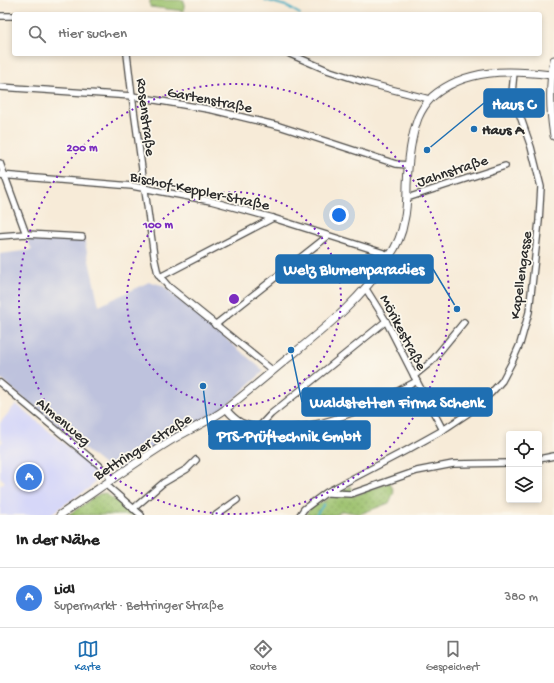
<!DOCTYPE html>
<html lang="de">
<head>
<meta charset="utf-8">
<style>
  body { margin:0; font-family:"Gochi Hand",sans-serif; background:#f2f2f2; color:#222 }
  .controls { position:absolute; right:12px; bottom:12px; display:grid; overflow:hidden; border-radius:4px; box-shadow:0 2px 6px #0003 }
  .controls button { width:36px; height:36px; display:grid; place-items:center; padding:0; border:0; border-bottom:1px solid #e0e0e0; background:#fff; color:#222; font:20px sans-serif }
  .you { position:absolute; left:339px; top:215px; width:14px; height:14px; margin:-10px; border:3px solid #fff; border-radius:50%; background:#1a73e8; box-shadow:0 0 0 6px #1a73e833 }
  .badge { display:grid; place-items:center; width:26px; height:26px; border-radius:50%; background:#1f6fb2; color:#fff; font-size:13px; font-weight:700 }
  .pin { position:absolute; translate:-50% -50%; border:2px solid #fff; box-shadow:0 1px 4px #0006 }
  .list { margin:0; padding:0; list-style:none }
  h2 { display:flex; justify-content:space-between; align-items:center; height:52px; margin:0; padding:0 16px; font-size:17px }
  h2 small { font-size:13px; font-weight:400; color:#767676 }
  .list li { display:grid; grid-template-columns:26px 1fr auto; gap:12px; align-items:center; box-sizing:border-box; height:60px; padding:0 16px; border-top:1px solid #e0e0e0 }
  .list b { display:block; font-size:15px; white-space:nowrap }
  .list p { margin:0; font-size:13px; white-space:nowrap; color:#767676 }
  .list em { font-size:13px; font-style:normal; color:#767676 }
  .icon { flex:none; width:22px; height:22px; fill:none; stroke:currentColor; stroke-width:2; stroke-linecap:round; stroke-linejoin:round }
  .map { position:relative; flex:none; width:554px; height:515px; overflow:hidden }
  .search { position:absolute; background:#fff; box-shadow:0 2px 6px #0003; left:12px; right:12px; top:12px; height:44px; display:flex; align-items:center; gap:10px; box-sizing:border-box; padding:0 14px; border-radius:4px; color:#767676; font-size:15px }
  .sheet { height:112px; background:#fff }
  nav { display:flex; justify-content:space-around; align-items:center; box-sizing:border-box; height:56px; border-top:1px solid #e0e0e0; background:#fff; font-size:11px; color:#767676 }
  nav a { display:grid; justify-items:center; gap:2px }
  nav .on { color:#1f6fb2 }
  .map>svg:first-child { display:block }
</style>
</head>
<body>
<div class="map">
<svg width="554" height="515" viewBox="0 0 554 515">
  <defs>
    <pattern id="grass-dots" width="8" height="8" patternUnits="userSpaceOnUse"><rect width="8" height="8" fill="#9ac06b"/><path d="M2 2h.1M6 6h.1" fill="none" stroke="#7e9c58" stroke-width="1.8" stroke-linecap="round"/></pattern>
  </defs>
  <rect width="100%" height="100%" fill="#fbf7ec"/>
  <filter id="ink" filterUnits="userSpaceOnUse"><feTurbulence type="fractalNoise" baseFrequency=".025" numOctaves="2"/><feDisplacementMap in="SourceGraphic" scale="8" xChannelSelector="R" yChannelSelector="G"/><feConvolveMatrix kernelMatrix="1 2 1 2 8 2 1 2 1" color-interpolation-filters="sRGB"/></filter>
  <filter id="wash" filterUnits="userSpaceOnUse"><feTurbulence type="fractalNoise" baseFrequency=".012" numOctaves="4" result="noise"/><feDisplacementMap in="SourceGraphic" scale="16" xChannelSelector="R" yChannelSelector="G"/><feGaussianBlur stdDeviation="0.9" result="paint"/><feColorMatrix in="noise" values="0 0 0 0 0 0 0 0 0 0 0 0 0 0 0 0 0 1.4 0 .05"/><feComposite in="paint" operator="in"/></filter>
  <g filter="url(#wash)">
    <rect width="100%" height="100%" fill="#f7ebd8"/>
    <polygon fill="#d6d7f8" points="16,404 89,464 95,471 96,480 89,488 49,515 0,515 0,485 5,482 0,477 0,444 3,441 0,438 0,423"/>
    <polygon fill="#bec2dd" points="26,237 84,238 99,306 149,282 162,285 264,371 225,407 143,453 118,471 109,469 62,431 0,378 0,254 32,250"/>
    <g fill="url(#grass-dots)" stroke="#62764b">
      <polygon points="390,482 394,492 389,503 360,514 342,511 335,515 306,515 309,509 351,486 354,496"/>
      <polygon points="105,493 135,515 68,515 99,494"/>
    </g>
    <polygon fill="#9ac06b" stroke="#62764b" points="150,0 184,0 184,11 150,7"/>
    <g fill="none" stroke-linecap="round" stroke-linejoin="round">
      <g stroke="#45aec4" stroke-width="2">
        <polyline points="265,0 286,6 300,14"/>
        <polyline points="316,515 324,504"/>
      </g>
    </g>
  </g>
  <g filter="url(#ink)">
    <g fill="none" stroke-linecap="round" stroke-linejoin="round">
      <g stroke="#4a4845" stroke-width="8">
        <g id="minor">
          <polyline points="0,16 14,16"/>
          <polyline points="127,54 132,96 154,256 158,274 168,286 272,370"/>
          <polyline points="290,54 327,70 367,83 429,99"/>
          <polyline points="0,87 132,96 213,110 279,126 396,164 408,165"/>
          <polyline points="0,163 26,234"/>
          <polyline points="0,175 132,186 211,201 273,218 390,255"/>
          <polyline points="407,198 505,166"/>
          <polyline points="0,236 26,234 82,237"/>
          <polyline points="160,277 273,218"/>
          <polyline points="366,289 386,321 414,376 443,430"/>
          <polyline points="215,325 328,236"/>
          <polyline points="414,376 431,362 464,322"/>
          <polyline points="0,383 99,465 112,480"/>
          <path d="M226,409C230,414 236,420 242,423C258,430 275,430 292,428C340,423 375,403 417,381"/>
          <polyline points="258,428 271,414 386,321"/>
          <polyline points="539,459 554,456"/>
          <polyline points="105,484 141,515"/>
          <polyline points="328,493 351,494 417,471 453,464 509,463"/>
          <polyline points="133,509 163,483 187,469 196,460"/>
          <polyline points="216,515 237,500"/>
          <polyline points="300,515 304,509 327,492 407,450 443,430 467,414 491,393 502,381 512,362 520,344 529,312 539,221 541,187 531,147 512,93 514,72"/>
        </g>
      </g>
      <g stroke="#4a4845" stroke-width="9">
        <g id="tertiary">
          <path d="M554,60C549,85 550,111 554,136"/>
          <path d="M60,515C97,490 133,464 170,441C189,429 209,422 227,408C249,391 271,372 293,354C330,324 362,298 389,257C396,247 402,234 404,221C407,210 407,197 407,185C408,162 410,140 418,118C421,111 426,103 432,97C465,68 510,70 551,75"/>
        </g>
      </g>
      <use href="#minor" stroke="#fff" stroke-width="5.5"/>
      <use href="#tertiary" stroke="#fff" stroke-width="7"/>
    </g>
  </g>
  <g fill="none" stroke="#7b2cbf" stroke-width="2" stroke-dasharray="2 4">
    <circle cx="234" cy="299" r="107"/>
    <circle cx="234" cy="299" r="215"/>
  </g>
  <circle fill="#1f6fb2" stroke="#fbf7ec" stroke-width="1.5" cx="474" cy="129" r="4"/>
  <g text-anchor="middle" stroke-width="3.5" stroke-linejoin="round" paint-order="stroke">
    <g font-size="15" fill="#2b2b2b" stroke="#fbf7ec">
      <text transform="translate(210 99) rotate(11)" y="5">Gartenstraße</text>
      <text transform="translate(147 117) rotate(83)" y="5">Rosenstraße</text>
      <text transform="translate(452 170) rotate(-18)" y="5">Jahnstraße</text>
      <text transform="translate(200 190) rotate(12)" y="5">Bischof-Keppler-Straße</text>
      <text transform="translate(520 275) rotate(-82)" y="5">Kapellengasse</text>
      <text transform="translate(404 332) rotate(62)" y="5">Mörikestraße</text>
      <text transform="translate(64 421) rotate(40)" y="5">Almenweg</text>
      <text transform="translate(142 446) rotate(-32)" y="5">Bettringer Straße</text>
    </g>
    <g font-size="15" font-weight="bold" fill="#2b2b2b" stroke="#fbf7ec" text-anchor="start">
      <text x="482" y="134">Haus A</text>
    </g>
  </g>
  <circle cx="234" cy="299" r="6" fill="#7b2cbf" stroke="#fbf7ec" stroke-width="2"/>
  <g font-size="12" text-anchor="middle" font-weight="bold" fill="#7b2cbf" stroke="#fbf7ec" stroke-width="3.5" stroke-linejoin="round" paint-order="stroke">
    <text x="82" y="151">200 m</text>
    <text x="158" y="228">100 m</text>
  </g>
  <path fill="none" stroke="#1f6fb2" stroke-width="1.5" d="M427 150L484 103M457 309L433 269M291 350L302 402M203 386L209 435"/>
  <g fill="#1f6fb2" stroke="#fbf7ec" stroke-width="1.5">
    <circle cx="427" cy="150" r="4"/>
    <circle cx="457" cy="309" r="4"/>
    <circle cx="291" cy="350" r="4"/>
    <circle cx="203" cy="386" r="4"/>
  </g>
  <g fill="#1f6fb2" stroke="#1f6fb2" stroke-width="1.5">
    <rect x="484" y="89" width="60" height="28" rx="4"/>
    <rect x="276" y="255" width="157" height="28" rx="4"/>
    <rect x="302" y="388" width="190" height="28" rx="4"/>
    <rect x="209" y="421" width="161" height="28" rx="4"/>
  </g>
  <g font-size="16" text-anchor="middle" font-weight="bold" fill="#fff">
    <text x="514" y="109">Haus C</text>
    <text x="354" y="274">Welz Blumenparadies</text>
    <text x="397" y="407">Waldstetten Firma Schenk</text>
    <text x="289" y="441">PTS-Prüftechnik GmbH</text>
  </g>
</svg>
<div class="controls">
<button><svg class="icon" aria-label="locate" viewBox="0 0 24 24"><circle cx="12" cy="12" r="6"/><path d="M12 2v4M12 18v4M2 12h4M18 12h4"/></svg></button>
<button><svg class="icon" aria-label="layers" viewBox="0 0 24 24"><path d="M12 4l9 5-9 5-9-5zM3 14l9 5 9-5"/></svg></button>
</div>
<div class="you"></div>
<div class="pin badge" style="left:29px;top:477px;background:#3f7fe0">A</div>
<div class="search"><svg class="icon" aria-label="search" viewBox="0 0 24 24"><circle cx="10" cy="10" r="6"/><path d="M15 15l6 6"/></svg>Hier suchen</div>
</div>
<section class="sheet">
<h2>In der Nähe<small></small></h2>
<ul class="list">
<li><span class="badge" style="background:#3f7fe0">A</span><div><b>Lidl</b><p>Supermarkt · Bettringer Straße</p></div><em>380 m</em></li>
</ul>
</section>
<nav>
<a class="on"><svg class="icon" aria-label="map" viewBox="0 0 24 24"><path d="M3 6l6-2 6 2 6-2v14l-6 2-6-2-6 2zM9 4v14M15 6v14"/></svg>Karte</a>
<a><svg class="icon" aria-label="directions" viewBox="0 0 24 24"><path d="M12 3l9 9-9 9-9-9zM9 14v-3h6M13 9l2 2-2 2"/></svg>Route</a>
<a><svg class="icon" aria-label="saved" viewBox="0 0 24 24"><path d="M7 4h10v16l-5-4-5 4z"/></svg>Gespeichert</a>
</nav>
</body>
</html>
